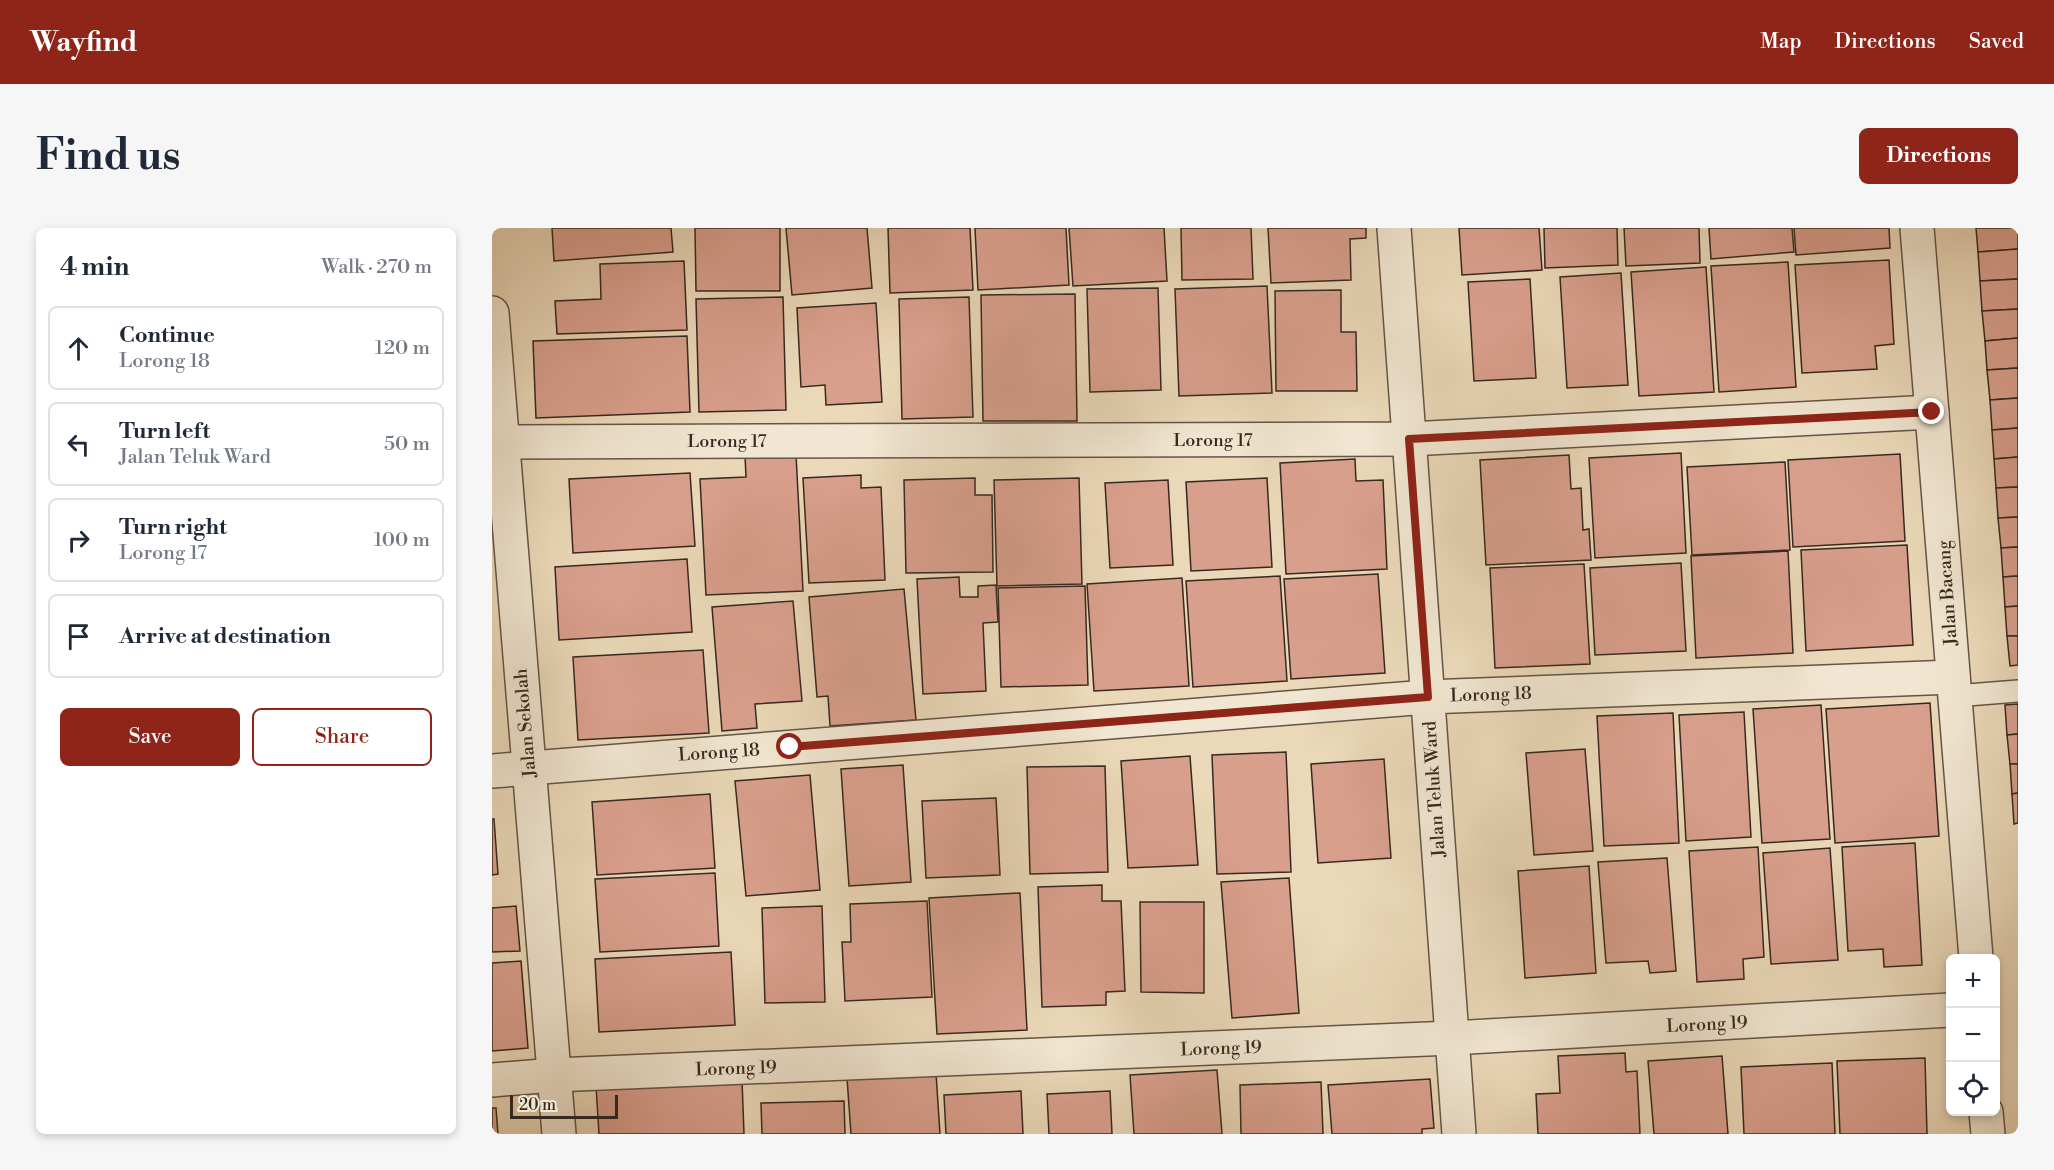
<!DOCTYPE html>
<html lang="en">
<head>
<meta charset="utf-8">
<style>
  body { margin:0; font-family:"Libre Bodoni",serif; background:#f6f6f7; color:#1f2937 }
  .controls { position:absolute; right:18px; bottom:18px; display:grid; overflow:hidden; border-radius:9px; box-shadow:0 3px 9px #0003 }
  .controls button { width:54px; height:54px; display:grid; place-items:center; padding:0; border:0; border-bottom:2px solid #e0e1e3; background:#fff; color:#1f2937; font:30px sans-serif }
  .scale { position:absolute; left:18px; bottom:15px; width:108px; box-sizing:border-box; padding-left:6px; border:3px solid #372920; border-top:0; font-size:16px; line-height:21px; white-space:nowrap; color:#372920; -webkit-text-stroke:4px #f1e6d1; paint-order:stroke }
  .stop { position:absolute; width:18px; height:18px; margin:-14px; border:4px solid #8f2418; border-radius:50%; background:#fff }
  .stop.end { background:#8f2418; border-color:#fff; box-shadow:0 2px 6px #0008 }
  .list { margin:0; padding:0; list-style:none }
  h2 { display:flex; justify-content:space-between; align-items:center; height:78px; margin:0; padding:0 24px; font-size:26px }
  h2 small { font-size:20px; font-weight:400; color:#747a83 }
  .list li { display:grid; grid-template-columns:39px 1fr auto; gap:18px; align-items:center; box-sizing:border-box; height:84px; margin:0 12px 12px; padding:0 12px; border:2px solid #e0e1e3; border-radius:9px }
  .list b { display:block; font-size:22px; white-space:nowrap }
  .list p { margin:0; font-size:20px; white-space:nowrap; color:#747a83 }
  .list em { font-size:20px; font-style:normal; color:#747a83 }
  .actions { display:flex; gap:12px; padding:18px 24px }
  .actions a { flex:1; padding:14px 0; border:2px solid #8f2418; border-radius:9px; text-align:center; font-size:21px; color:#8f2418 }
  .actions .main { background:#8f2418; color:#fff }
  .icon { flex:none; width:33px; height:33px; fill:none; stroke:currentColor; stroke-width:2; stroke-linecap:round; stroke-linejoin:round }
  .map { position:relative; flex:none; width:1526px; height:906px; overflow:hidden; border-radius:9px }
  header { display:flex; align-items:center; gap:36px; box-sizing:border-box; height:84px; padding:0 30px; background:#8f2418; color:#fff }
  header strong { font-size:28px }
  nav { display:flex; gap:33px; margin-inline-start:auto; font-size:21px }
  .intro { display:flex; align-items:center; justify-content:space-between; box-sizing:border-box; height:144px; padding:0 36px }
  h1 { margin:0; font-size:42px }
  .button { padding:15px 27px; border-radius:9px; background:#8f2418; color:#fff; font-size:21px; font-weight:700 }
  main { display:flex; gap:36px; padding:0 36px }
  aside { flex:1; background:#fff; border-radius:9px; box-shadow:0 3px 9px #0003 }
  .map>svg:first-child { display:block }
</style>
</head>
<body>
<header>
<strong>Wayfind</strong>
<nav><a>Map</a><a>Directions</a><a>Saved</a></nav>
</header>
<div class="intro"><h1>Find us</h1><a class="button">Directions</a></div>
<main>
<aside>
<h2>4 min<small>Walk · 270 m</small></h2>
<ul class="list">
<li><svg class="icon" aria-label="ahead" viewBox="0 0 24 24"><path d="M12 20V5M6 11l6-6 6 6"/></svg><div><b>Continue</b><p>Lorong 18</p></div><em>120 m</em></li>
<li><svg class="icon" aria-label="left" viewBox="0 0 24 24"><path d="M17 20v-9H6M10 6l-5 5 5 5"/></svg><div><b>Turn left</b><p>Jalan Teluk Ward</p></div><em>50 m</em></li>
<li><svg class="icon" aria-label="right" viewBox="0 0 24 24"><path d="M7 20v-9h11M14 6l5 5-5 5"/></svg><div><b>Turn right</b><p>Lorong 17</p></div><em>100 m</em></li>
<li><svg class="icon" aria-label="arrive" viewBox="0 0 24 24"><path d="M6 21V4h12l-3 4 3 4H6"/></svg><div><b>Arrive at destination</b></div></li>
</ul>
<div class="actions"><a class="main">Save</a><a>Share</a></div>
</aside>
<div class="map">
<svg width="1526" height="906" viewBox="0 0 1526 906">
  <rect width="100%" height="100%" fill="#ead8b8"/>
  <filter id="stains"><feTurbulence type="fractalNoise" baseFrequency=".00333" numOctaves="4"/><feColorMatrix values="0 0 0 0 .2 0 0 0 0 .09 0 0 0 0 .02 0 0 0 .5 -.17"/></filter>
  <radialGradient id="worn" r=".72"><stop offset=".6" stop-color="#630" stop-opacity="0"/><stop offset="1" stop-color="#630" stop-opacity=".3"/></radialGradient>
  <g fill="#d99f8d" stroke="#372920" stroke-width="1.5">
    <polygon points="60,0 179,0 181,24 62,33"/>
    <polygon points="203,0 288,0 288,63 204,63"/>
    <polygon points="294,0 375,0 380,60 300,67"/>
    <polygon points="396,0 478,0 481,62 398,65"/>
    <polygon points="483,0 574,0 577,57 486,62"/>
    <polygon points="577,0 672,0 675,53 581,58"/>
    <polygon points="689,0 759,0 761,51 690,52"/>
    <polygon points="776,0 874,0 874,10 858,11 859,52 779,55"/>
    <polygon points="967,0 1047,0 1050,42 970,47"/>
    <polygon points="1052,0 1125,0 1126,37 1053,40"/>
    <polygon points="1132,0 1207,0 1208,35 1134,38"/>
    <polygon points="1217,0 1300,0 1302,24 1219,31"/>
    <polygon points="1302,0 1397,0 1398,20 1304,27"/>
    <polygon points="1484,0 1526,0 1526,21 1486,24"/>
    <polygon points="1526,21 1526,51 1488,53 1486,24"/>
    <polygon points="1397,32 1402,116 1383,118 1385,141 1310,145 1303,37"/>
    <polygon points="192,33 195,102 65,106 63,73 109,71 108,36"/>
    <polygon points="1296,34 1304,159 1227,164 1219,38"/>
    <polygon points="1214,39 1222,164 1147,168 1139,44"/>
    <polygon points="1129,45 1136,157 1075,160 1068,49"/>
    <polygon points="1038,51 1044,150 982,153 976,54"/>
    <polygon points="1526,51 1526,81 1490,83 1488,53"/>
    <polygon points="775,58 780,165 687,168 683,61"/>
    <polygon points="666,60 669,162 598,164 595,61"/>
    <polygon points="849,62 849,104 864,104 865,163 784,163 783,63"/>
    <polygon points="583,66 585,193 491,193 489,67"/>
    <polygon points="291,69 294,182 207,184 204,71"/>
    <polygon points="477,69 481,189 410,191 407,71"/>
    <polygon points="384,75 390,174 334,177 333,157 309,159 305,80"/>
    <polygon points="1526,81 1526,110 1493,113 1490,83"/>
    <polygon points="195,108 198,184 44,190 41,113"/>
    <polygon points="1526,110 1526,140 1495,142 1493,113"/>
    <polygon points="1526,140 1526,170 1498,172 1495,142"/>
    <polygon points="1526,170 1526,200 1500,202 1498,172"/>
    <polygon points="1526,200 1526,229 1502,231 1500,202"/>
    <polygon points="1189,225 1194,325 1103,330 1097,230"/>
    <polygon points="304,226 311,363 214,367 208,251 254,249 253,228"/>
    <polygon points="1408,226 1413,313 1301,319 1296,232"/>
    <polygon points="1077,227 1079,261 1089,260 1091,302 1097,301 1099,332 994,337 988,232"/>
    <polygon points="1526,229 1526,259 1504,260 1502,231"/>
    <polygon points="863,231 864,253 891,252 895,341 794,346 788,235"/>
    <polygon points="1293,234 1298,322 1200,327 1195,239"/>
    <polygon points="198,245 203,318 81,325 77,251"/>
    <polygon points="369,247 369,260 389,259 393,352 317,355 311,250"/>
    <polygon points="483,250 483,267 500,267 501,344 414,345 412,252"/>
    <polygon points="587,250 590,356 505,358 502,252"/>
    <polygon points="775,250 780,339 699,343 694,254"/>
    <polygon points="676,252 681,337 618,340 613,255"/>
    <polygon points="1526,259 1526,289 1506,290 1504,260"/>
    <polygon points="1526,289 1526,319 1509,320 1506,290"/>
    <polygon points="1415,317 1421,417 1314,423 1309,322"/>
    <polygon points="1526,319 1526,348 1511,349 1509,320"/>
    <polygon points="1296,323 1301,425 1204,430 1199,328"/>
    <polygon points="195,331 200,404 67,412 63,339"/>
    <polygon points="1189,335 1194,423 1103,427 1098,340"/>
    <polygon points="1092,336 1098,436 1003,440 998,340"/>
    <polygon points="886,346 893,445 799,451 792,351"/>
    <polygon points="788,348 795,453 701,459 694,353"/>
    <polygon points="1526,348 1526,378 1513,379 1511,349"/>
    <polygon points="467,349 468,369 486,369 486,358 504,357 506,394 491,395 494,463 431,466 425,351"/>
    <polygon points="690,350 697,458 602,463 595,356"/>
    <polygon points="593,358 596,457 509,459 506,360"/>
    <polygon points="412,361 424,492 338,498 336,468 325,469 317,369"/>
    <polygon points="301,373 310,473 263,476 265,500 230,503 220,379"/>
    <polygon points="1526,378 1526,408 1515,408 1513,379"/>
    <polygon points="1515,408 1526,408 1526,437 1518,438"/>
    <polygon points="211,422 217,505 86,512 81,429"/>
    <polygon points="1438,475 1447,608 1343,615 1334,481"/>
    <polygon points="1526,476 1526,506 1515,507 1513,477"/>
    <polygon points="1329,477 1338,611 1270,615 1261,481"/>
    <polygon points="1252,484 1259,609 1194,613 1187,487"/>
    <polygon points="1181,485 1187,615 1112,618 1105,488"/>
    <polygon points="1526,506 1526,536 1518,536 1515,507"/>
    <polygon points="1093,521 1101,623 1042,627 1034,525"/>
    <polygon points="794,524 799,644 725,646 720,527"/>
    <polygon points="698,528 706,637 636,640 629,533"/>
    <polygon points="892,531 899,630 826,635 819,536"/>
    <polygon points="1518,536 1526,536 1526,565 1520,566"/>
    <polygon points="411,537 419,654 357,658 349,541"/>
    <polygon points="613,538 616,644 538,646 535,539"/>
    <polygon points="318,547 328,662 254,668 243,553"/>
    <polygon points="1526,565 1526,595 1522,596 1520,566"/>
    <polygon points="218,566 223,640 105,647 100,574"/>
    <polygon points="504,570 508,647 434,650 430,573"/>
    <polygon points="0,591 2,591 6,646 0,647"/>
    <polygon points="1423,615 1430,737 1392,739 1391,721 1356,723 1350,619"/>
    <polygon points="1266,619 1272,729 1251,731 1252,751 1205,754 1197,623"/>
    <polygon points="1338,620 1346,732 1279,736 1271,625"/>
    <polygon points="1175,630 1184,743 1158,745 1156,733 1114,735 1106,634"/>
    <polygon points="1097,638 1104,745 1033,750 1026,643"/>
    <polygon points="223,645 227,718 108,724 103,651"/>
    <polygon points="797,650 807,785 740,790 729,654"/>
    <polygon points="610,657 610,673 629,673 633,763 614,764 614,777 550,779 546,659"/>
    <polygon points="528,665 535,802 445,806 437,670"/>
    <polygon points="435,673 440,769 353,773 350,714 359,714 358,676"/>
    <polygon points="648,674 712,674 712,765 649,764"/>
    <polygon points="24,678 28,723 0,724 0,680"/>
    <polygon points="330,678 333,774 273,775 270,680"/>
    <polygon points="239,724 243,797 107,804 103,731"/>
    <polygon points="29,733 36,820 0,823 0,735"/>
    <polygon points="1133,825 1134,844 1145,843 1148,906 1046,906 1044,866 1068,865 1066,828"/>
    <polygon points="1230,828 1236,906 1162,906 1156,833"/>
    <polygon points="1433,830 1435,906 1348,906 1345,833"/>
    <polygon points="1340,835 1343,906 1252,906 1249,839"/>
    <polygon points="725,842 730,906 642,906 638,847"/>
    <polygon points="444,845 448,906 359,906 355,850"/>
    <polygon points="938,851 942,900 930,901 930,906 840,906 836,857"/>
    <polygon points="250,852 252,906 107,906 104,858"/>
    <polygon points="829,854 831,906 749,906 748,857"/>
    <polygon points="529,863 531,906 454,906 452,867"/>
    <polygon points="618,863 620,906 557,906 555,866"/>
    <polygon points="352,873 353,906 270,906 269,875"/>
    <polygon points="0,880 4,880 6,906 0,906"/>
  </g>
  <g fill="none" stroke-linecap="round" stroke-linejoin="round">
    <g stroke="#645546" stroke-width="24">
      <polyline id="lane" points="1463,468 1526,463"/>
    </g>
    <g stroke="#645546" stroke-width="36">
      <g id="street">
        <polyline points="902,0 967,906"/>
        <polyline points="1425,0 1484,730"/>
        <polyline points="0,85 67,906"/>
        <polyline points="0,214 917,211 1440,184"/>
        <polyline points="0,543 935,469 1461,449"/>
        <polyline points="0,852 62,847 960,810 1458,782"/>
        <polyline points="1494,884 1496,906"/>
      </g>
    </g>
    <use href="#lane" stroke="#f1e6d1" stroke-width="21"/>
    <use href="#street" stroke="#f1e6d1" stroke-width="33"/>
  </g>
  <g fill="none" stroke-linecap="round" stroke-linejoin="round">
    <polyline stroke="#8f2418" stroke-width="8" points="298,519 936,469 917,211 1440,184"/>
  </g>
  <g text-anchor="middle" stroke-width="4.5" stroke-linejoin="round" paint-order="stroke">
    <g font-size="18" fill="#372920" stroke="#f1e6d1">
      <text x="721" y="218">Lorong 17</text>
      <text x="235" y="219">Lorong 17</text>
      <text transform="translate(1455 365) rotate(-94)" y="6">Jalan Bacang</text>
      <text transform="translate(999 466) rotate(-2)" y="6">Lorong 18</text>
      <text transform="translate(33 495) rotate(-95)" y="6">Jalan Sekolah</text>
      <text transform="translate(227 524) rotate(-4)" y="6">Lorong 18</text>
      <text transform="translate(942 561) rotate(-94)" y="6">Jalan Teluk Ward</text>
      <text transform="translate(1215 796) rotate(-3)" y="6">Lorong 19</text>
      <text transform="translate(729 820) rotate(-2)" y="6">Lorong 19</text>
      <text transform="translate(244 840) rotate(-2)" y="6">Lorong 19</text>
    </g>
  </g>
  <rect width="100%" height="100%" filter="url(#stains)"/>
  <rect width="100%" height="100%" fill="url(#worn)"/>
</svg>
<div class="controls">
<button>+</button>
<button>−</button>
<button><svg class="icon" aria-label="locate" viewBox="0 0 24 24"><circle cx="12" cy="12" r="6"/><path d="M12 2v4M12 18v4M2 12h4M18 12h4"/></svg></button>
</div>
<div class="scale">20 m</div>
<div class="stop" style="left:298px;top:519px"></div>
<div class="stop end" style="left:1440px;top:184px"></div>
</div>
</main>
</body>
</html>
